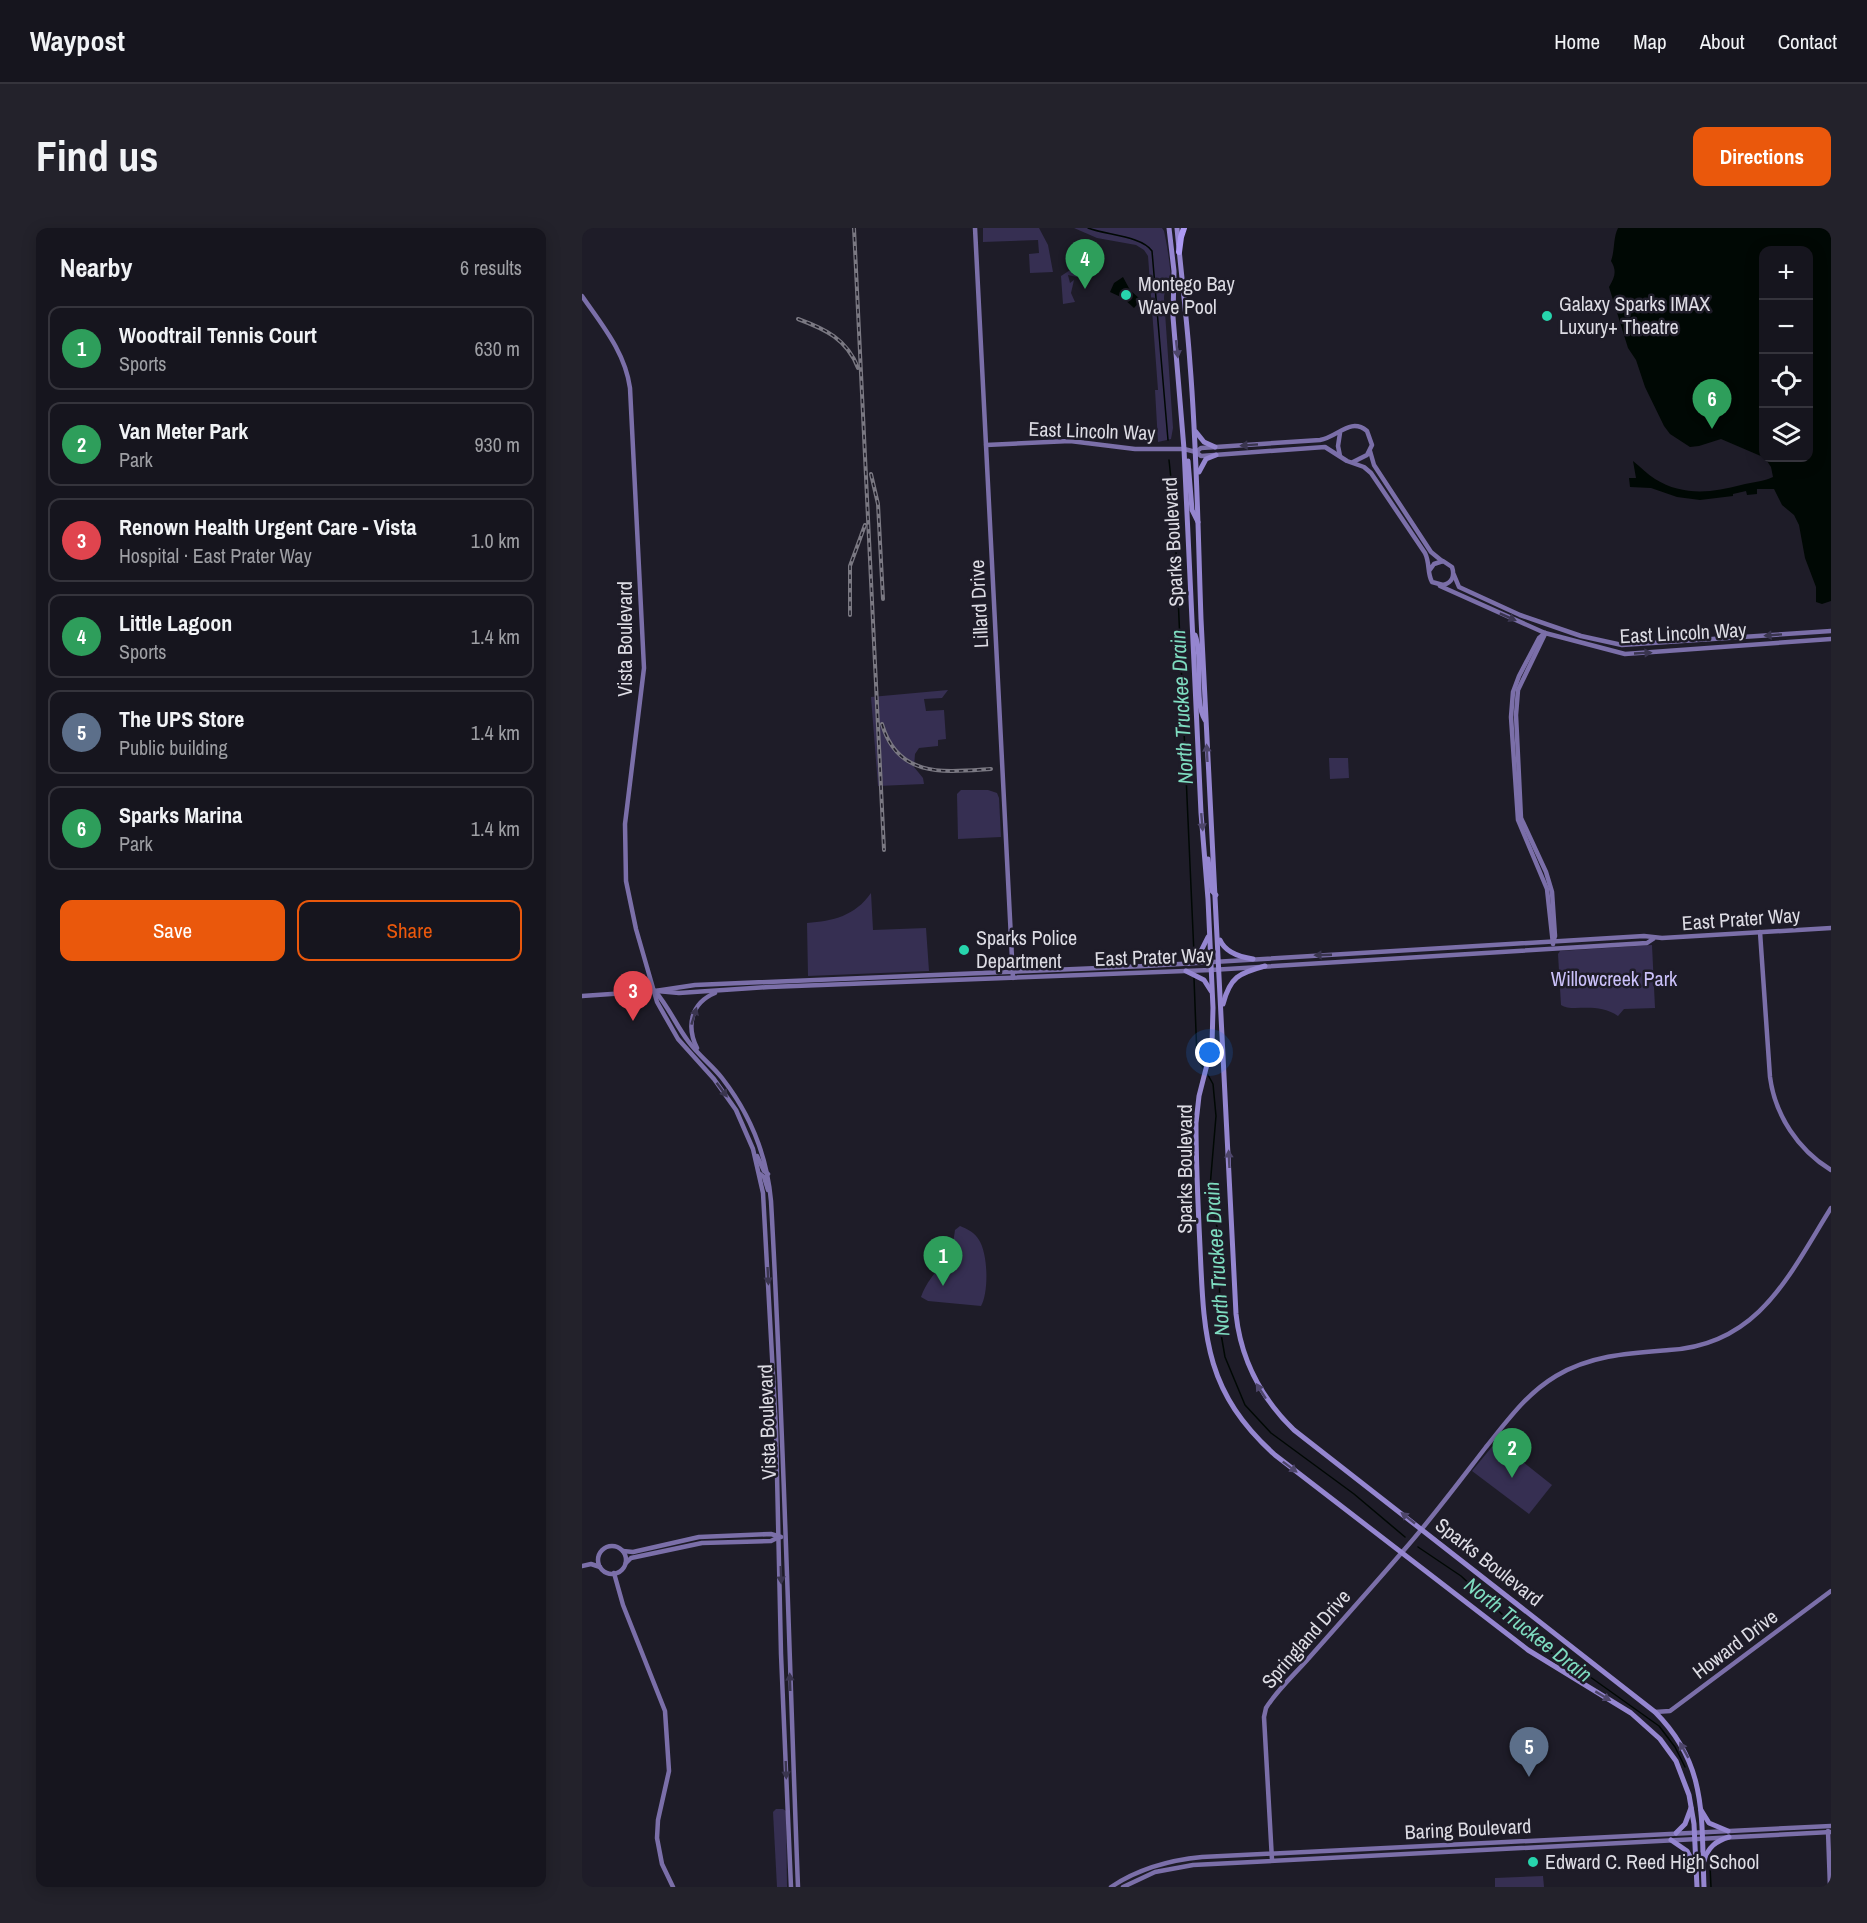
<!DOCTYPE html>
<html lang="en">
<head>
<meta charset="utf-8">
<style>
  body { margin:0; font-family:"Archivo Narrow",sans-serif; background:#23222b; color:#f1f3f6 }
  .controls { position:absolute; right:18px; top:18px; display:grid; overflow:hidden; border-radius:12px; box-shadow:0 3px 15px #0003 }
  .controls button { width:54px; height:54px; display:grid; place-items:center; padding:0; border:0; border-bottom:2px solid #35343c; background:#16151e; color:#f1f3f6; font:30px sans-serif }
  .you { position:absolute; left:628px; top:825px; width:21px; height:21px; margin:-15px; border:4px solid #fff; border-radius:50%; background:#1a73e8; box-shadow:0 0 0 9px #1a73e833 }
  .badge { display:grid; place-items:center; width:39px; height:39px; border-radius:50%; background:#ea580c; color:#fff; font-size:20px; font-weight:700 }
  .pin { position:absolute; translate:-50% -50px; filter:drop-shadow(0 2px 3px #0008) }
  .pin::after { content:''; position:absolute; top:32px; width:21px; height:18px; background:inherit; clip-path:polygon(0 0,100% 0,50% 100%) }
  .list { margin:0; padding:0; list-style:none }
  h2 { display:flex; justify-content:space-between; align-items:center; height:78px; margin:0; padding:0 24px; font-size:26px }
  h2 small { font-size:20px; font-weight:400; color:#9e9fa4 }
  .list li { display:grid; grid-template-columns:39px 1fr auto; gap:18px; align-items:center; box-sizing:border-box; height:84px; margin:0 12px 12px; padding:0 12px; border:2px solid #35343c; border-radius:12px }
  .list b { display:block; font-size:22px; white-space:nowrap }
  .list p { margin:0; font-size:20px; white-space:nowrap; color:#9e9fa4 }
  .list em { font-size:20px; font-style:normal; color:#9e9fa4 }
  .actions { display:flex; gap:12px; padding:18px 24px }
  .actions a { flex:1; padding:14px 0; border:2px solid #ea580c; border-radius:12px; text-align:center; font-size:21px; color:#ea580c }
  .actions .main { background:#ea580c; color:#fff }
  .icon { flex:none; width:33px; height:33px; fill:none; stroke:currentColor; stroke-width:2; stroke-linecap:round; stroke-linejoin:round }
  .map { position:relative; flex:none; width:1249px; height:1659px; overflow:hidden; border-radius:12px }
  header { display:flex; align-items:center; gap:36px; box-sizing:border-box; height:84px; padding:0 30px; background:#16151e; border-bottom:2px solid #35343c }
  header strong { font-size:28px }
  nav { display:flex; gap:33px; margin-inline-start:auto; font-size:21px }
  .intro { display:flex; align-items:center; justify-content:space-between; box-sizing:border-box; height:144px; padding:0 36px }
  h1 { margin:0; font-size:42px }
  .button { padding:15px 27px; border-radius:12px; background:#ea580c; color:#fff; font-size:21px; font-weight:700 }
  main { display:flex; gap:36px; padding:0 36px }
  aside { flex:1; background:#16151e; border-radius:12px; box-shadow:0 3px 15px #0003 }
  .map>svg:first-child { display:block }
</style>
</head>
<body>
<header>
<strong>Waypost</strong>
<nav><a>Home</a><a>Map</a><a>About</a><a>Contact</a></nav>
</header>
<div class="intro"><h1>Find us</h1><a class="button">Directions</a></div>
<main>
<aside>
<h2>Nearby<small>6 results</small></h2>
<ul class="list">
<li><span class="badge" style="background:#2e9e5b">1</span><div><b>Woodtrail Tennis Court</b><p>Sports</p></div><em>630 m</em></li>
<li><span class="badge" style="background:#2e9e5b">2</span><div><b>Van Meter Park</b><p>Park</p></div><em>930 m</em></li>
<li><span class="badge" style="background:#e0444e">3</span><div><b>Renown Health Urgent Care - Vista</b><p>Hospital · East Prater Way</p></div><em>1.0 km</em></li>
<li><span class="badge" style="background:#2e9e5b">4</span><div><b>Little Lagoon</b><p>Sports</p></div><em>1.4 km</em></li>
<li><span class="badge" style="background:#5c6f8a">5</span><div><b>The UPS Store</b><p>Public building</p></div><em>1.4 km</em></li>
<li><span class="badge" style="background:#2e9e5b">6</span><div><b>Sparks Marina</b><p>Park</p></div><em>1.4 km</em></li>
</ul>
<div class="actions"><a class="main">Save</a><a>Share</a></div>
</aside>
<div class="map">
<svg width="1249" height="1659" viewBox="0 0 1249 1659">
  <rect width="100%" height="100%" fill="#1e1c28"/>
  <g fill="#362f52">
    <polygon points="401,0 457,0 466,17 471,44 448,45 447,26 457,25 456,12 401,14"/>
    <path d="M492,0H580L582,3C584,11 591,50 588,57C585,63 582,63 582,70L591,200L589,211L576,214L573,162H576L566,28L562,22L554,17L515,10Z"/>
    <polygon points="502,33 507,33 509,38 508,42 495,49 486,47 488,55 492,52 489,65 493,74 481,76 479,48"/>
    <polygon points="366,462 360,470 342,471 344,483 362,482 364,511 356,512 356,518 337,520 333,526 332,539 341,550 342,556 296,558 289,469"/>
    <polygon points="747,530 766,530 767,550 748,551"/>
    <polygon points="379,562 406,562 415,565 417,570 419,609 376,611 375,566"/>
    <path d="M289,665L291,702L344,700L347,743L226,748L225,695C251,693 273,688 289,665Z"/>
    <path d="M1070,717L1073,780L1042,781L1036,788C1014,773 990,785 979,777L976,726L978,723Z"/>
    <path d="M378,998C386,1001 393,1005 397,1012C406,1026 407,1064 399,1078L346,1073L339,1069C348,1043 370,1034 373,1002Z"/>
    <polygon points="916,1214 970,1257 947,1286 890,1243 913,1215"/>
    <polygon points="194,1581 201,1581 204,1583 205,1659 195,1659 191,1584"/>
    <polygon points="961,1648 962,1659 913,1659 913,1650"/>
  </g>
  <g fill="#000804">
    <path d="M1036,0H1249V373L1240,376L1234,374V359L1223,330L1217,297L1212,287L1200,277L1192,261H1175V266L1165,267L1164,263L1151,266V268L1118,272L1095,269L1069,260L1048,259L1047,250H1054L1051,233C1059,239 1065,246 1073,251C1100,268 1130,265 1159,257C1170,254 1180,254 1191,249L1189,239L1183,230H1226V22H1182L1181,229L1139,211L1117,218L1108,219L1088,206L1082,198L1063,159L1054,132L1046,120L1027,59C1033,49 1035,43 1029,33C1033,22 1031,10 1036,0Z"/>
    <polygon points="541,49 548,62 559,72 552,80 541,70 528,64 532,55"/>
  </g>
  <g fill="none" stroke-linecap="round" stroke-linejoin="round">
    <g stroke="#000804" stroke-width="1.5">
      <path d="M506,0C524,7 560,8 570,23L586,212"/>
      <polyline points="587,232 592,279 612,726"/>
      <polyline points="612,750 615,830 622,841"/>
      <polyline points="626,847 631,856 634,888 628,959 637,1011 638,1100 643,1129 663,1177 689,1205 772,1266 823,1309"/>
      <polyline points="836,1319 879,1348 922,1388 966,1423 1004,1446 1077,1498 1093,1519 1103,1539"/>
      <polyline points="1128,1638 1129,1659"/>
    </g>
    <g stroke="#7b6fa9" stroke-width="4.5">
      <polyline points="393,0 431,750"/>
      <path d="M0,68C20,97 43,124 48,160L62,440L43,596L44,653L54,701L75,774L96,811L132,851L154,882L171,921L181,965L194,1201L199,1426L209,1659"/>
      <polyline points="758,205 756,218 758,228"/>
      <path d="M404,217L488,213L553,221H602L614,224L619,228L743,219L765,233L782,239L789,245L843,325C848,335 845,345 850,354L861,357C870,355 873,348 870,339L861,333L852,336L847,343"/>
      <polyline points="788,223 792,237 849,324 860,333"/>
      <path d="M614,224L619,220L738,212C756,209 768,189 785,203L790,217L785,227L771,234"/>
      <polyline points="872,347 877,359 938,387 999,408 1040,417 1249,403"/>
      <polyline points="858,358 963,405 1043,426 1249,411"/>
      <polyline points="963,405 957,410 937,448 931,464 929,489 936,592 965,661 971,716"/>
      <polyline points="963,406 936,462 934,487 939,590 964,644 970,664 973,708 971,714"/>
      <path d="M1178,704L1188,849C1193,887 1216,922 1249,942"/>
      <path d="M73,763C86,778 94,797 106,813C116,827 130,837 140,850C168,886 185,928 189,973C202,1202 207,1430 216,1659"/>
      <polyline points="75,763 97,765 187,759 629,742 1065,715 1071,711"/>
      <polyline points="0,768 73,763 113,757 564,738 1062,708 1080,710 1249,700"/>
      <path d="M115,820C104,798 109,775 133,765"/>
      <polyline points="175,928 182,943 186,946"/>
      <polyline points="178,946 182,949 186,962"/>
      <circle cx="30" cy="1332" r="14"/>
      <polyline points="41,1323 51,1324 117,1309 189,1306 199,1309"/>
      <polyline points="44,1335 49,1330 120,1315 189,1313 197,1309"/>
      <polyline points="0,1338 9,1336 18,1339"/>
      <polyline points="32,1345 41,1377 83,1483 87,1543 76,1592 75,1610 80,1636 91,1659"/>
      <polyline points="1073,1484 1088,1483 1249,1363"/>
      <polyline points="1246,1603 1248,1659"/>
      <path d="M690,1632L682,1489L684,1480C695,1462 712,1447 726,1431C758,1395 790,1359 822,1322C851,1289 877,1254 904,1219C926,1192 944,1166 974,1148C1009,1127 1048,1125 1087,1122C1177,1117 1207,1047 1249,980"/>
      <path d="M529,1659C556,1641 588,1632 620,1629L1249,1598"/>
      <polyline points="541,1659 573,1644 611,1637 1249,1604"/>
    </g>
    <g stroke="#9586d0" stroke-width="5">
      <path d="M587,0L592,43L591,89L602,221L619,585L626,671L631,780L630,817L617,868L614,895C614,936 616,978 618,1019C622,1108 622,1163 693,1227L946,1422L1049,1485L1078,1511L1094,1533L1107,1567L1112,1596L1115,1659"/>
      <path d="M595,0C599,45 605,91 608,136C615,221 616,306 619,391L654,1086C659,1133 679,1170 712,1202L1073,1484C1126,1537 1119,1589 1122,1659"/>
      <polyline points="614,204 622,214 633,219"/>
      <polyline points="606,233 610,282 616,294"/>
      <polyline points="617,244 624,231 634,227"/>
      <path d="M613,407C622,431 611,472 623,492"/>
      <polyline points="626,631 630,663 634,667"/>
      <path d="M638,712C643,724 658,729 671,731"/>
      <polyline points="607,735 618,725 626,709"/>
      <polyline points="604,743 622,752 629,763"/>
      <path d="M641,776C648,749 657,745 683,738"/>
      <polyline points="1119,1582 1127,1595 1146,1603"/>
      <polyline points="1094,1605 1103,1596 1109,1580"/>
      <polyline points="1089,1612 1105,1623 1113,1638"/>
      <path d="M1122,1633C1126,1619 1134,1613 1147,1609"/>
    </g>
    <polyline stroke="#ad9af4" stroke-width="6" points="597,24 599,9 602,0"/>
    <g stroke="#7a7882" stroke-width="4">
      <g id="rail">
        <polyline points="272,0 302,622"/>
        <path d="M216,91C243,101 265,111 276,140"/>
        <polyline points="289,246 296,276 301,371"/>
        <polyline points="268,387 268,338 283,297"/>
        <path d="M300,496C316,551 364,544 409,541"/>
      </g>
    </g>
    <use href="#rail" stroke="#1e1c28" stroke-width="1.5" stroke-dasharray="4.5" stroke-linecap="butt"/>
  </g>
  <defs><path id="oneway-solid" d="M-6-.8H1V-3.2L6.5 0L1 3.2V.8H-6Z" transform="scale(1.5)"/></defs>
  <g fill="#4e466b">
    <use href="#oneway-solid" transform="translate(595 121) rotate(84)"/>
    <use href="#oneway-solid" transform="translate(625 525) rotate(-93)"/>
    <use href="#oneway-solid" transform="translate(620 594) rotate(85)"/>
    <use href="#oneway-solid" transform="translate(647 931) rotate(-93)"/>
    <use href="#oneway-solid" transform="translate(679 1163) rotate(-123)"/>
    <use href="#oneway-solid" transform="translate(708 1239) rotate(37)"/>
    <use href="#oneway-solid" transform="translate(826 1290) rotate(-142)"/>
    <use href="#oneway-solid" transform="translate(1021 1468) rotate(31)"/>
    <use href="#oneway-solid" transform="translate(1102 1522) rotate(-119)"/>
  </g>
  <g fill="#3a354f">
    <use href="#oneway-solid" transform="translate(667 217) rotate(176)"/>
    <use href="#oneway-solid" transform="translate(926 389) rotate(24)"/>
    <use href="#oneway-solid" transform="translate(1191 407) rotate(176)"/>
    <use href="#oneway-solid" transform="translate(1061 425) rotate(-3)"/>
    <use href="#oneway-solid" transform="translate(741 727) rotate(178)"/>
    <use href="#oneway-solid" transform="translate(112 788) rotate(-73)"/>
    <use href="#oneway-solid" transform="translate(140 862) rotate(53)"/>
    <use href="#oneway-solid" transform="translate(186 1048) rotate(87)"/>
    <use href="#oneway-solid" transform="translate(199 1347) rotate(88)"/>
    <use href="#oneway-solid" transform="translate(208 1454) rotate(-92)"/>
    <use href="#oneway-solid" transform="translate(204 1542) rotate(88)"/>
  </g>
  <g fill="#27d5ad" stroke="#1e1c28" stroke-width="2">
    <circle cx="544" cy="67" r="6"/>
    <circle cx="965" cy="88" r="6"/>
    <circle cx="382" cy="722" r="6"/>
    <circle cx="951" cy="1634" r="6"/>
  </g>
  <g text-anchor="middle" stroke-width="5" stroke-linejoin="round" paint-order="stroke">
    <g font-size="20" fill="#dddce4" stroke="#1e1c28" text-anchor="start">
      <text x="556" y="63">Montego Bay<tspan x="556" dy="23">Wave Pool</tspan></text>
      <text x="977" y="83">Galaxy Sparks IMAX<tspan x="977" dy="23">Luxury+ Theatre</tspan></text>
      <text x="394" y="717">Sparks Police<tspan x="394" dy="23">Department</tspan></text>
      <text x="963" y="1641">Edward C. Reed High School</text>
    </g>
    <g font-size="20" fill="#dddce4" stroke="#1e1c28">
      <text transform="translate(510 203) rotate(2)" y="7">East Lincoln Way</text>
      <text transform="translate(591 314) rotate(-93)" y="7">Sparks Boulevard</text>
      <text transform="translate(397 376) rotate(-93)" y="7">Lillard Drive</text>
      <text transform="translate(1101 405) rotate(-3)" y="7">East Lincoln Way</text>
      <text transform="translate(43 411) rotate(-90)" y="7">Vista Boulevard</text>
      <text transform="translate(1159 691) rotate(-4)" y="7">East Prater Way</text>
      <text transform="translate(572 729) rotate(-2)" y="7">East Prater Way</text>
      <text transform="translate(603 941) rotate(-90)" y="7">Sparks Boulevard</text>
      <text transform="translate(185 1194) rotate(-92)" y="7">Vista Boulevard</text>
      <text transform="translate(907 1334) rotate(38)" y="7">Sparks Boulevard</text>
      <text transform="translate(724 1411) rotate(-49)" y="7">Springland Drive</text>
      <text transform="translate(1153 1416) rotate(-37)" y="7">Howard Drive</text>
      <text transform="translate(886 1601) rotate(-3)" y="7">Baring Boulevard</text>
    </g>
    <g font-size="20" fill="#cbc1fa" stroke="#1e1c28">
      <text x="1032" y="758">Willowcreek Park</text>
    </g>
    <g font-size="21" font-style="italic" fill="#7edcc0" stroke="#1e1c28">
      <text transform="translate(600 479) rotate(-93)" y="7">North Truckee Drain</text>
      <text transform="translate(635 1031) rotate(-94)" y="7">North Truckee Drain</text>
      <text transform="translate(946 1402) rotate(38)" y="7">North Truckee Drain</text>
    </g>
  </g>
</svg>
<div class="controls">
<button>+</button>
<button>−</button>
<button><svg class="icon" aria-label="locate" viewBox="0 0 24 24"><circle cx="12" cy="12" r="6"/><path d="M12 2v4M12 18v4M2 12h4M18 12h4"/></svg></button>
<button><svg class="icon" aria-label="layers" viewBox="0 0 24 24"><path d="M12 4l9 5-9 5-9-5zM3 14l9 5 9-5"/></svg></button>
</div>
<div class="you"></div>
<div class="pin badge" style="left:361px;top:1058px;background:#2e9e5b">1</div>
<div class="pin badge" style="left:930px;top:1250px;background:#2e9e5b">2</div>
<div class="pin badge" style="left:51px;top:793px;background:#e0444e">3</div>
<div class="pin badge" style="left:503px;top:61px;background:#2e9e5b">4</div>
<div class="pin badge" style="left:947px;top:1549px;background:#5c6f8a">5</div>
<div class="pin badge" style="left:1130px;top:201px;background:#2e9e5b">6</div>
</div>
</main>
</body>
</html>
